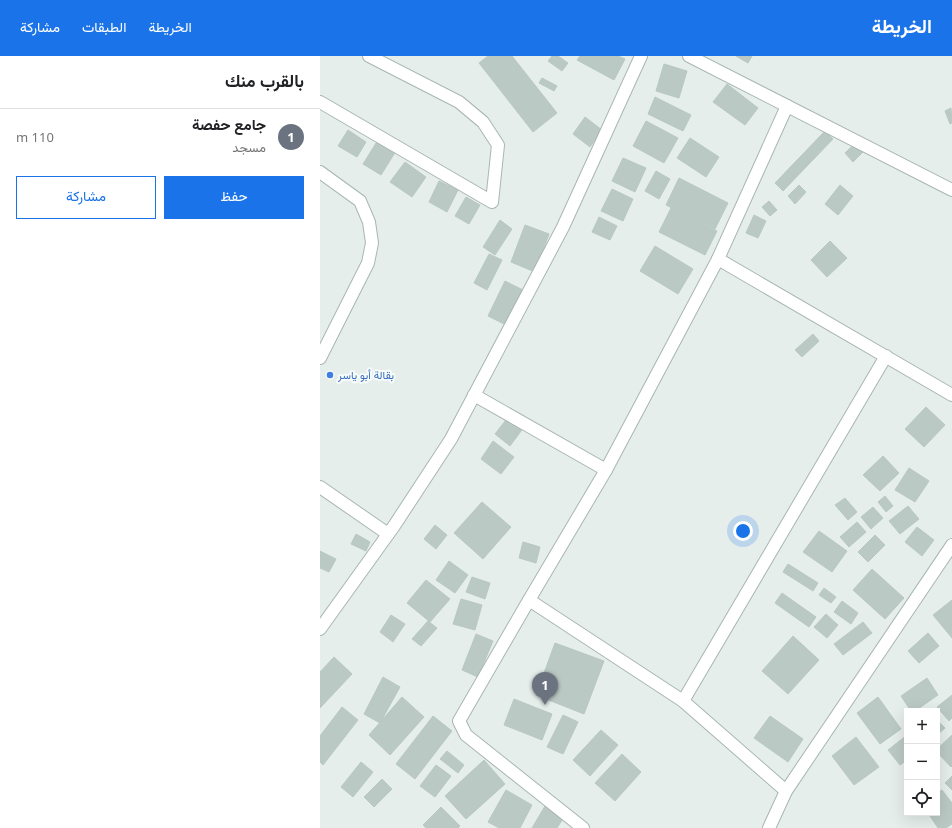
<!DOCTYPE html>
<html lang="ar">
<head>
<meta charset="utf-8">
<style>
  body { margin:0; font-family:"Noto Sans",Vazirmatn,sans-serif; background:#f2f2f2; color:#202124; direction:rtl }
  .controls { position:absolute; right:12px; bottom:12px; display:grid; overflow:hidden; border-radius:0px; box-shadow:0 4px 16px #0002 }
  .controls button { width:36px; height:36px; display:grid; place-items:center; padding:0; border:0; border-bottom:1px solid #e0e0e0; background:#fff; color:#202124; font:20px sans-serif }
  .you { position:absolute; left:423px; top:475px; width:14px; height:14px; margin:-10px; border:3px solid #fff; border-radius:50%; background:#1a73e8; box-shadow:0 0 0 6px #1a73e833 }
  .badge { display:grid; place-items:center; width:26px; height:26px; border-radius:50%; background:#1a73e8; color:#fff; font-size:13px; font-weight:700 }
  .pin { position:absolute; translate:-50% -33px; filter:drop-shadow(0 1px 2px #0008) }
  .pin::after { content:''; position:absolute; top:21px; width:14px; height:12px; background:inherit; clip-path:polygon(0 0,100% 0,50% 100%) }
  .list { margin:0; padding:0; list-style:none }
  h2 { display:flex; justify-content:space-between; align-items:center; height:52px; margin:0; padding:0 16px; font-size:17px }
  h2 small { font-size:13px; font-weight:400; color:#757577 }
  .list li { display:grid; grid-template-columns:26px 1fr auto; gap:12px; align-items:center; box-sizing:border-box; height:56px; padding:0 16px; border-top:1px solid #e0e0e0 }
  .list b { display:block; font-size:15px; white-space:nowrap }
  .list p { margin:0; font-size:13px; white-space:nowrap; color:#757577 }
  .list em { font-size:13px; font-style:normal; color:#757577 }
  .actions { display:flex; gap:8px; padding:12px 16px }
  .actions a { flex:1; padding:9px 0; border:1px solid #1a73e8; border-radius:0px; text-align:center; font-size:14px; color:#1a73e8 }
  .actions .main { background:#1a73e8; color:#fff }
  .icon { flex:none; width:22px; height:22px; fill:none; stroke:currentColor; stroke-width:2; stroke-linecap:round; stroke-linejoin:round }
  .map { position:relative; flex:none; width:632px; height:772px; overflow:hidden; direction:ltr }
  header { display:flex; align-items:center; gap:24px; box-sizing:border-box; height:56px; padding:0 20px; background:#1a73e8; color:#fff }
  header strong { font-size:19px }
  nav { display:flex; gap:22px; margin-inline-start:auto; font-size:14px }
  main { display:flex }
  aside { flex:1; background:#fff }
  .map>svg:first-child { display:block }
</style>
</head>
<body>
<header>
<strong>الخريطة</strong>
<nav><a>الخريطة</a><a>الطبقات</a><a>مشاركة</a></nav>
</header>
<main>
<div class="map">
<svg width="632" height="772" viewBox="0 0 632 772">
  <rect width="100%" height="100%" fill="#e6eeeb"/>
  <g fill="#bbc9c4" stroke="#b8c8c2">
    <polygon points="168,0 192,0 237,57 213,76 159,7"/>
    <polygon points="232,0 238,0 248,7 242,15 228,5"/>
    <polygon points="260,0 298,0 305,3 294,24 257,4"/>
    <polygon points="416,0 432,0 428,7"/>
    <polygon points="344,8 367,15 359,42 336,35"/>
    <polygon points="222,22 237,30 234,35 219,27"/>
    <polygon points="407,28 438,52 425,69 393,46"/>
    <polygon points="335,41 371,59 363,75 328,58"/>
    <polygon points="631,52 632,67 630,68 625,55"/>
    <polygon points="265,61 282,74 270,91 253,78"/>
    <polygon points="326,65 358,82 344,107 313,90"/>
    <polygon points="28,74 46,86 37,101 18,90"/>
    <polygon points="505,75 513,83 463,135 455,127"/>
    <polygon points="370,82 399,101 386,121 357,102"/>
    <polygon points="58,84 76,95 61,119 43,108"/>
    <polygon points="535,87 544,95 533,106 525,97"/>
    <polygon points="303,102 326,112 315,136 292,125"/>
    <polygon points="85,106 106,121 92,141 70,126"/>
    <polygon points="336,115 350,123 339,143 325,135"/>
    <polygon points="359,122 408,147 395,173 346,149"/>
    <polygon points="119,125 138,134 127,156 109,146"/>
    <polygon points="479,129 486,136 475,148 468,140"/>
    <polygon points="520,129 533,140 518,159 505,148"/>
    <polygon points="292,133 313,143 303,165 281,155"/>
    <polygon points="146,141 160,149 149,168 135,160"/>
    <polygon points="449,145 457,154 450,160 442,151"/>
    <polygon points="351,152 397,175 385,199 339,176"/>
    <polygon points="434,159 446,165 438,182 426,177"/>
    <polygon points="279,161 297,170 290,184 272,176"/>
    <polygon points="180,164 192,173 175,199 163,191"/>
    <polygon points="205,169 229,178 215,216 191,206"/>
    <polygon points="510,185 527,202 507,221 491,204"/>
    <polygon points="335,190 373,213 358,238 320,215"/>
    <polygon points="169,198 182,204 167,234 154,227"/>
    <polygon points="185,225 207,236 190,271 168,260"/>
    <polygon points="493,278 499,285 482,301 475,294"/>
    <polygon points="606,351 625,369 604,391 585,373"/>
    <polygon points="189,360 204,371 190,390 175,378"/>
    <polygon points="173,385 194,401 181,418 161,403"/>
    <polygon points="563,400 579,417 560,435 543,419"/>
    <polygon points="589,412 609,425 595,446 575,434"/>
    <polygon points="565,440 573,450 566,456 558,446"/>
    <polygon points="525,442 537,456 528,464 515,449"/>
    <polygon points="162,446 191,471 163,503 134,477"/>
    <polygon points="588,450 599,463 580,478 569,465"/>
    <polygon points="553,451 563,462 551,473 541,461"/>
    <polygon points="537,466 546,476 529,491 520,481"/>
    <polygon points="115,469 127,479 116,493 104,483"/>
    <polygon points="597,471 614,484 602,500 585,486"/>
    <polygon points="499,475 527,495 512,516 483,496"/>
    <polygon points="36,478 50,486 46,495 31,488"/>
    <polygon points="555,479 565,489 548,506 538,496"/>
    <polygon points="203,486 220,491 216,507 199,502"/>
    <polygon points="0,495 16,503 9,516 0,512"/>
    <polygon points="129,505 148,519 135,537 116,524"/>
    <polygon points="468,508 498,527 493,535 463,516"/>
    <polygon points="552,513 584,542 565,563 533,534"/>
    <polygon points="152,521 170,527 165,543 146,536"/>
    <polygon points="106,524 130,543 110,566 87,547"/>
    <polygon points="504,532 516,541 511,547 499,539"/>
    <polygon points="462,537 496,561 489,571 455,547"/>
    <polygon points="141,543 162,549 155,574 133,568"/>
    <polygon points="632,544 632,582 613,559"/>
    <polygon points="522,545 538,557 531,568 514,556"/>
    <polygon points="506,558 518,569 507,582 494,571"/>
    <polygon points="71,559 85,568 73,586 60,576"/>
    <polygon points="108,565 117,572 101,590 92,583"/>
    <polygon points="543,566 552,577 523,599 514,588"/>
    <polygon points="608,577 619,590 599,607 588,595"/>
    <polygon points="156,578 173,585 158,621 142,614"/>
    <polygon points="473,580 499,604 468,638 442,615"/>
    <polygon points="235,587 284,605 264,658 216,639"/>
    <polygon points="14,601 32,618 0,652 0,616"/>
    <polygon points="63,621 80,631 60,667 44,658"/>
    <polygon points="607,622 618,639 595,655 591,655 581,640"/>
    <polygon points="632,639 632,662 629,665 617,651"/>
    <polygon points="82,641 104,661 70,699 49,679"/>
    <polygon points="558,641 581,673 560,688 537,657"/>
    <polygon points="194,643 232,658 222,684 184,669"/>
    <polygon points="22,651 38,664 3,709 0,706 0,680"/>
    <polygon points="243,659 258,666 243,698 227,691"/>
    <polygon points="113,660 132,675 95,723 76,708"/>
    <polygon points="450,660 483,683 468,706 434,682"/>
    <polygon points="617,664 625,672 617,679"/>
    <polygon points="281,674 298,689 270,720 253,704"/>
    <polygon points="587,679 587,704 580,709 568,694"/>
    <polygon points="632,679 632,710 631,711 617,696 617,693"/>
    <polygon points="536,681 559,711 534,729 512,700"/>
    <polygon points="127,695 144,709 138,717 120,703"/>
    <polygon points="302,698 321,716 295,745 275,727"/>
    <polygon points="164,704 185,728 146,763 125,740"/>
    <polygon points="41,706 53,716 33,741 21,731"/>
    <polygon points="116,709 131,720 115,741 100,730"/>
    <polygon points="632,720 632,734 625,727"/>
    <polygon points="62,723 72,733 54,751 44,741"/>
    <polygon points="186,734 212,749 200,772 179,772 168,766"/>
    <polygon points="622,734 632,747 632,768 626,772 618,772 608,757 617,757 617,737"/>
    <polygon points="225,750 244,761 237,772 212,772"/>
    <polygon points="121,751 140,770 138,772 106,772 103,769"/>
  </g>
  <g fill="none" stroke-linecap="round" stroke-linejoin="round">
    <g stroke="#a8b6b2" stroke-width="14">
      <g id="street">
        <polyline points="369,0 632,134"/>
        <polyline points="0,46 172,146 178,89 163,66 139,46 49,0"/>
        <polyline points="467,50 398,203 632,339"/>
        <polyline points="0,116 40,145 49,166 52,187 48,207 0,302"/>
        <polyline points="398,203 286,414 209,544 363,645 466,735 632,489"/>
        <polyline points="154,339 286,414"/>
        <polyline points="0,431 68,478"/>
        <polyline points="209,544 139,665 146,679 263,772"/>
        <polyline points="0,573 74,470 131,383 243,171 321,0"/>
        <polyline points="363,645 566,300"/>
        <polyline points="449,772 466,735"/>
      </g>
    </g>
    <use href="#street" stroke="#fff" stroke-width="12"/>
  </g>
  <circle fill="#3f7fe0" stroke="#f7fbf9" stroke-width="1.5" cx="10" cy="319" r="4"/>
  <g text-anchor="middle" stroke-width="4" stroke-linejoin="round" paint-order="stroke">
    <g font-size="11" fill="#366cbe" stroke="#f7fbf9" text-anchor="start">
      <text x="18" y="323">بقالة أبو ياسر</text>
    </g>
  </g>
</svg>
<div class="controls">
<button>+</button>
<button>−</button>
<button><svg class="icon" aria-label="locate" viewBox="0 0 24 24"><circle cx="12" cy="12" r="6"/><path d="M12 2v4M12 18v4M2 12h4M18 12h4"/></svg></button>
</div>
<div class="you"></div>
<div class="pin badge" style="left:225px;top:649px;background:#6b7280">1</div>
</div>
<aside>
<h2>بالقرب منك<small></small></h2>
<ul class="list">
<li><span class="badge" style="background:#6b7280">1</span><div><b>جامع حفصة</b><p>مسجد</p></div><em>110 m</em></li>
</ul>
<div class="actions"><a class="main">حفظ</a><a>مشاركة</a></div>
</aside>
</main>
</body>
</html>
